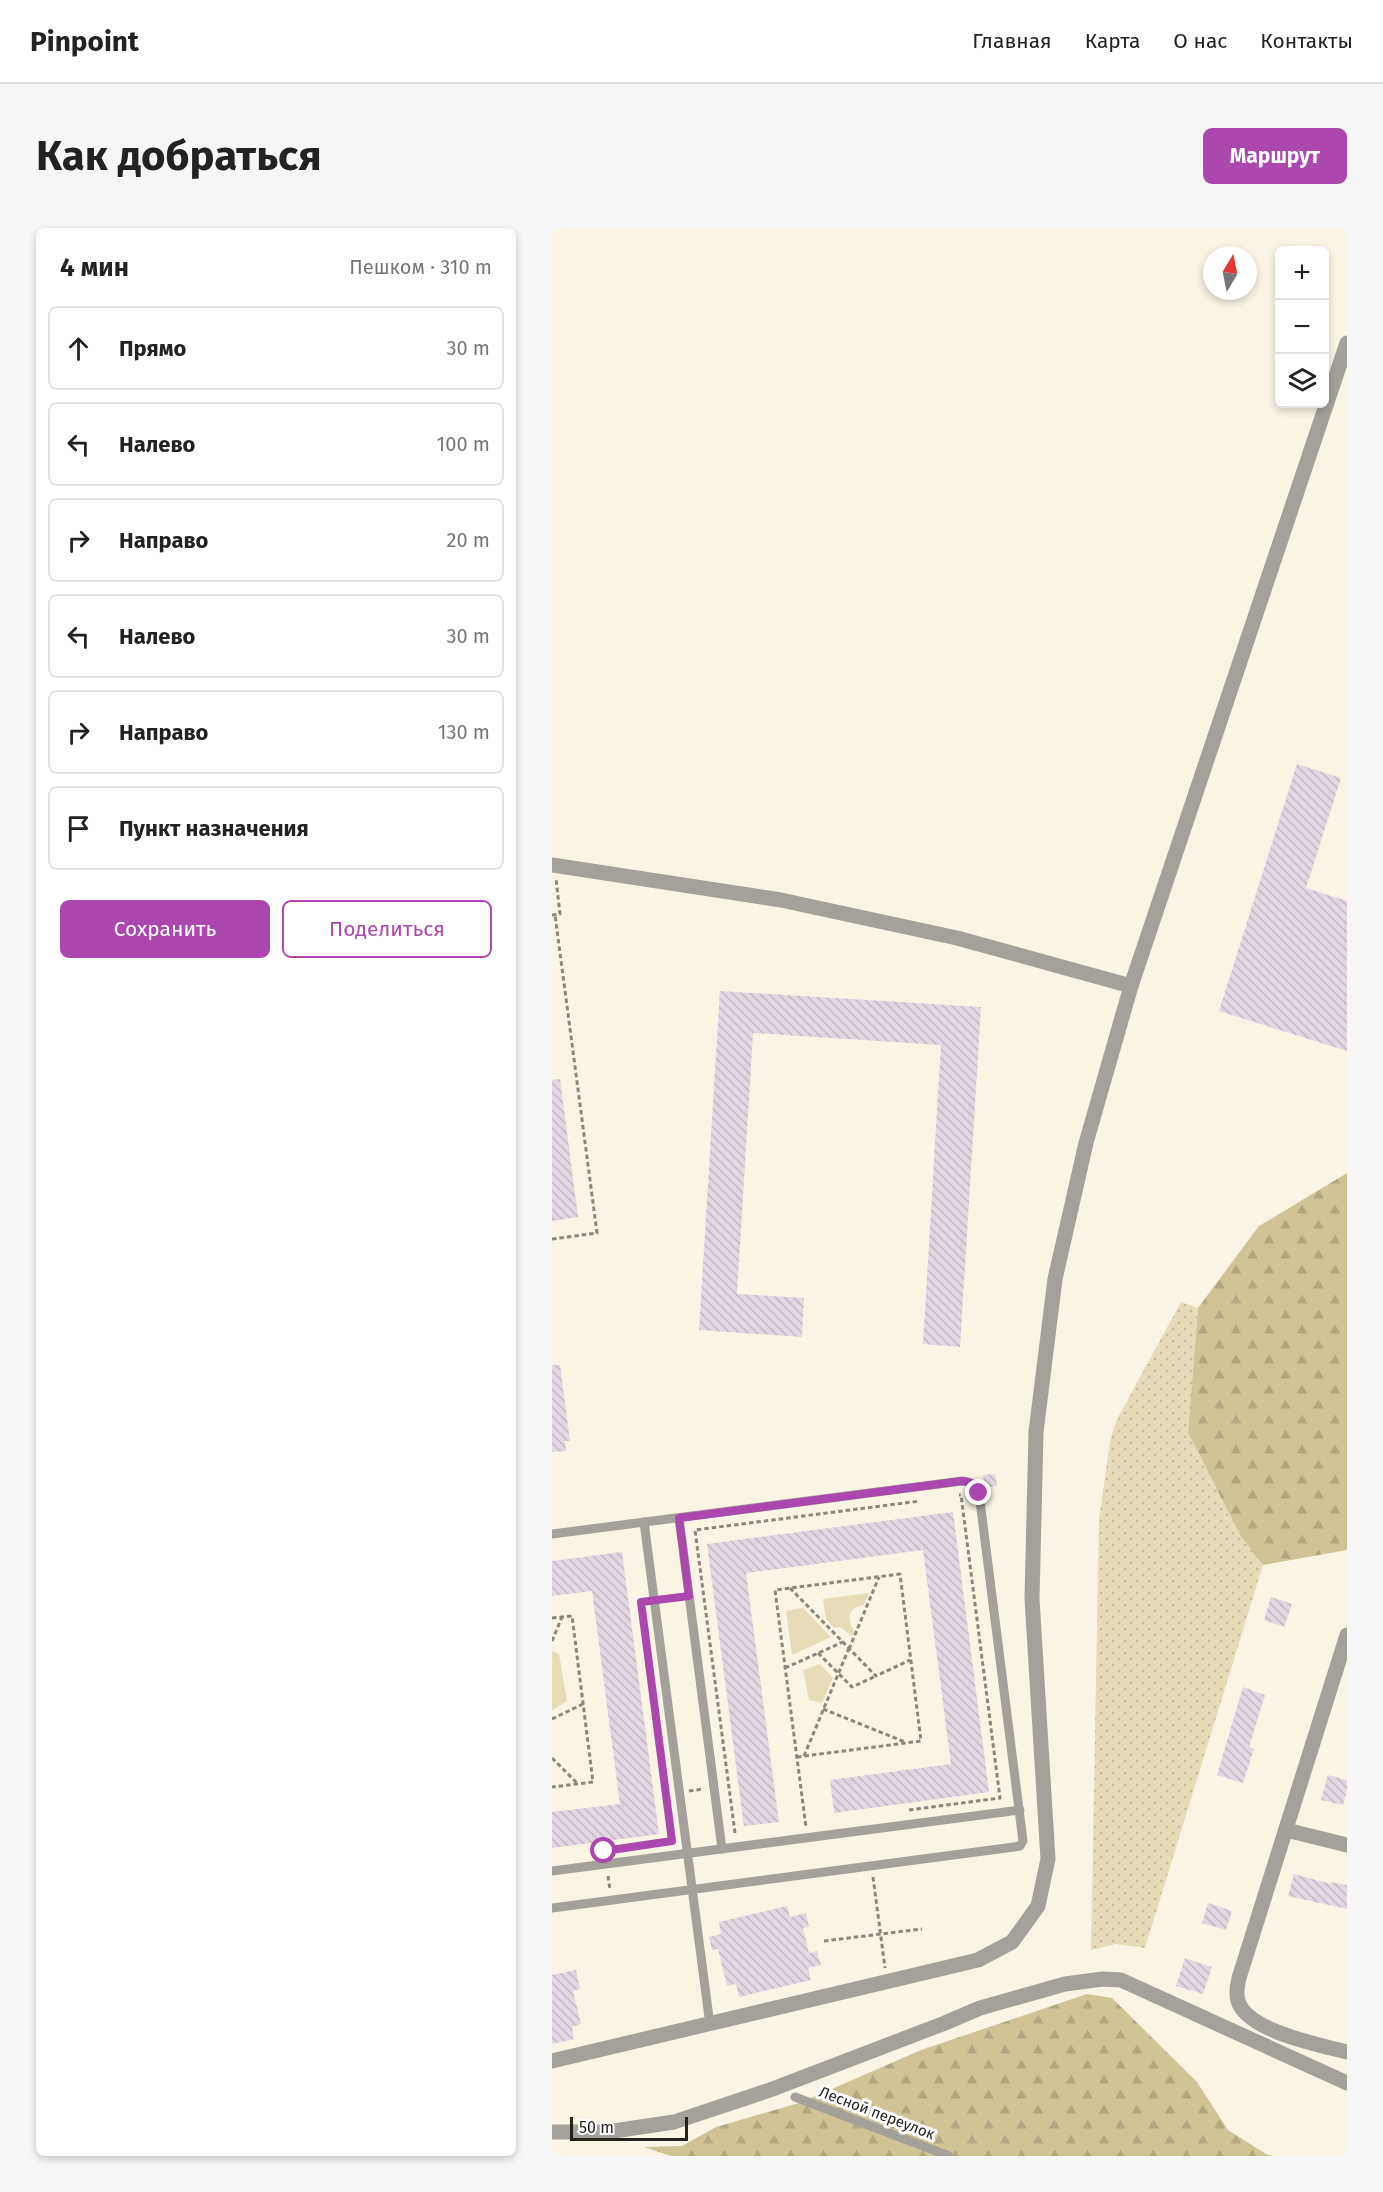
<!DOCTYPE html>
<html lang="ru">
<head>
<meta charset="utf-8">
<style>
  body { margin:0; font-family:"Fira Sans",sans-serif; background:#f6f6f6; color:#222 }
  .controls { position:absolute; right:18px; top:18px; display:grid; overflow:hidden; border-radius:9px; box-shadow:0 3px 9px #0003 }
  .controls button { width:54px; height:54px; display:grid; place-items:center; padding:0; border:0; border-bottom:2px solid #e0e0e0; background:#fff; color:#222; font:30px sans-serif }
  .compass { position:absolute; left:651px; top:18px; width:54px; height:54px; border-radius:50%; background:#fff; box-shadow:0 3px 9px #0003; rotate:10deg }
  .scale { position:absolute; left:18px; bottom:15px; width:118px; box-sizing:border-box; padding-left:6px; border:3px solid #24231d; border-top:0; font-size:16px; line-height:21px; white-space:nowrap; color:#24231d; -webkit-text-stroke:4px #fff; paint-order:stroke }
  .stop { position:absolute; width:18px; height:18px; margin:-14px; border:4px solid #ab47ae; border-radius:50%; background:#fff }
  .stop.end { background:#ab47ae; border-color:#fff; box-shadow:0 2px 6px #0008 }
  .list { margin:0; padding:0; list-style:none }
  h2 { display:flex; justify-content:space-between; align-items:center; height:78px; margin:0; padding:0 24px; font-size:26px }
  h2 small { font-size:20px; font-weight:400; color:#767676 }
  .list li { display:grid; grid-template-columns:39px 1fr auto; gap:18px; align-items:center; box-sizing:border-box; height:84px; margin:0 12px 12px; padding:0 12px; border:2px solid #e0e0e0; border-radius:9px }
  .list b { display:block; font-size:22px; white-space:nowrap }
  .list em { font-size:20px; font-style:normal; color:#767676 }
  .actions { display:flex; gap:12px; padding:18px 24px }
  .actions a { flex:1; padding:14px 0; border:2px solid #ab47ae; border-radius:9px; text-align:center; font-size:21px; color:#ab47ae }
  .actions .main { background:#ab47ae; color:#fff }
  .icon { flex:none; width:33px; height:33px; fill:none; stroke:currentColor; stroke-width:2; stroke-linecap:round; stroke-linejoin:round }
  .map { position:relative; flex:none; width:795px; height:1928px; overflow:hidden; border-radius:9px }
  header { display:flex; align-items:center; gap:36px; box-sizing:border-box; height:84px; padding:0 30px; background:#fff; border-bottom:2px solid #e0e0e0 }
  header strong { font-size:28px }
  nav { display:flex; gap:33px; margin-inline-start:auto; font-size:21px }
  .intro { display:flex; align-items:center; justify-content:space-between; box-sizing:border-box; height:144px; padding:0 36px }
  h1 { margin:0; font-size:42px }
  .button { padding:15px 27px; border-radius:9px; background:#ab47ae; color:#fff; font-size:21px; font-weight:700 }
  main { display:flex; gap:36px; padding:0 36px }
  aside { flex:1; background:#fff; border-radius:9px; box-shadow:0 3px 9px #0003 }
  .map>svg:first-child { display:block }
</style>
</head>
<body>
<header>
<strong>Pinpoint</strong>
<nav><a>Главная</a><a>Карта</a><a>О нас</a><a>Контакты</a></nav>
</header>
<div class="intro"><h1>Как добраться</h1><a class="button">Маршрут</a></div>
<main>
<aside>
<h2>4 мин<small>Пешком · 310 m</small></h2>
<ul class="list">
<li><svg class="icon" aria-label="ahead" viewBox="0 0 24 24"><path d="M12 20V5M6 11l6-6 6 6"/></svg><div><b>Прямо</b></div><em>30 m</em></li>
<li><svg class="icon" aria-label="left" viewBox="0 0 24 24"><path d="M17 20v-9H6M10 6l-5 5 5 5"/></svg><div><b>Налево</b></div><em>100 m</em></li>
<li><svg class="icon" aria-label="right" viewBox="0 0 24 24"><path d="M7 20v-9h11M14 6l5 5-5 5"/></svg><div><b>Направо</b></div><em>20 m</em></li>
<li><svg class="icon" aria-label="left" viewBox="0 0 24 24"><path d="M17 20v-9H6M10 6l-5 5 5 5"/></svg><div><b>Налево</b></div><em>30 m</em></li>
<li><svg class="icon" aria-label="right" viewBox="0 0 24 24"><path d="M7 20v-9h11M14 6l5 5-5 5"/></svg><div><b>Направо</b></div><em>130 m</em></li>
<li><svg class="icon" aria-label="arrive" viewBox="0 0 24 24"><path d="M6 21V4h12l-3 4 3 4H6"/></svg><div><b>Пункт назначения</b></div></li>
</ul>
<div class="actions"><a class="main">Сохранить</a><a>Поделиться</a></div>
</aside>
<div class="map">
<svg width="795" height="1928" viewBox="0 0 795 1928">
  <defs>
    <pattern id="grass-dots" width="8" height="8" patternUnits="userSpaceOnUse" patternTransform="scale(1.5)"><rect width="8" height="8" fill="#e6dcb8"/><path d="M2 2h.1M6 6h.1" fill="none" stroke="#c5bc9e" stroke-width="1.8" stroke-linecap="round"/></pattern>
    <pattern id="forest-firs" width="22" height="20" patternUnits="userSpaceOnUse" patternTransform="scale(1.5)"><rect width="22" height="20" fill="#d0c394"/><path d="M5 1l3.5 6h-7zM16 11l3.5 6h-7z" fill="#b2a77f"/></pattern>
    <pattern id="building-back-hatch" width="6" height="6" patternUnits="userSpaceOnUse" patternTransform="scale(1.5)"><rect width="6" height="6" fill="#e3d6e3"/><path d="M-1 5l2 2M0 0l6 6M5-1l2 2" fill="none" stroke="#c3b7c2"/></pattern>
  </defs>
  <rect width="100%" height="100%" fill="#f9f4e4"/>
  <polygon fill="url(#grass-dots)" points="629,1074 646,1080 636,1204 688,1307 711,1337 593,1720 564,1716 539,1722 547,1291 558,1214 564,1193"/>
  <g fill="url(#forest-firs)">
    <polygon points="795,945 795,1322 711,1337 688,1307 636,1204 646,1080 707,998"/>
    <polygon points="535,1766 560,1770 645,1854 676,1902 714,1926 722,1928 119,1928 92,1919 130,1918 164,1899 250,1874 369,1822"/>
  </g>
  <g fill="#e6dcb8">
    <path d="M317,1365L312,1377C298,1378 293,1390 302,1402L300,1408L288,1399L282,1400L274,1391L271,1371Z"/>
    <polygon points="251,1380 279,1409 240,1427 234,1383"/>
    <polygon points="0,1423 7,1426 15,1473 0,1482"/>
    <polygon points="268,1436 281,1450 270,1475 257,1472 251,1442"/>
  </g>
  <g fill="url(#building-back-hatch)">
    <polygon points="745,536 789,550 754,660 795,673 795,823 667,783"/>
    <polygon points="168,763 429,779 408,1119 371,1116 389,817 201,805 185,1066 252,1070 250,1109 147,1102"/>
    <polygon points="8,851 26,989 0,993 0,852"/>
    <polygon points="0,1137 8,1137 18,1213 13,1213 14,1223 0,1224"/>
    <polygon points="443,1246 445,1258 433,1260 431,1247"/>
    <polygon points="401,1284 437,1564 282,1585 278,1552 399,1536 371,1322 194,1345 227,1594 192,1598 155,1316"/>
    <polygon points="70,1324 107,1606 0,1620 0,1584 68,1576 40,1363 0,1368 0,1333"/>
    <polygon points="719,1369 740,1376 732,1399 712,1392"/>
    <polygon points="691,1459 713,1467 697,1519 702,1521 691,1555 665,1547"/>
    <polygon points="776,1547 795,1552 795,1562 791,1577 769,1572"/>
    <polygon points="742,1646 779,1656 779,1654 795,1657 795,1681 736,1668"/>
    <polygon points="656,1675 680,1683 674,1702 650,1695"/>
    <polygon points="235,1678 238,1689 254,1685 257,1699 251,1700 257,1725 265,1723 269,1737 256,1740 259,1752 187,1769 184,1756 175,1758 166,1721 160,1722 157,1709 169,1706 167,1694"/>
    <polygon points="633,1730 660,1739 651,1766 624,1758"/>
    <polygon points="24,1742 28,1761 21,1763 29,1796 20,1799 22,1811 0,1816 0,1747"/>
  </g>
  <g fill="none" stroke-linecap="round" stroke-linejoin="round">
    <g stroke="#8a877d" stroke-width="3" stroke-dasharray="4.5 3" stroke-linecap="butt">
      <polyline points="0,687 8,686 4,651"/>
      <polyline points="0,1011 45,1005 3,687"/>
      <polyline points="238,1360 324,1448 358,1432"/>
      <polyline points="0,1390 20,1388 41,1554 0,1559"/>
      <polyline points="0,1413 10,1389"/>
      <polyline points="297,1421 327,1349"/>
      <polyline points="266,1425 300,1459 324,1448"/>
      <polyline points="233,1440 291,1414"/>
      <polyline points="271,1481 353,1514"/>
      <polyline points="0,1491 31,1476"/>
      <polyline points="252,1528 297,1420"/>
      <polyline points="245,1529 369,1513 348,1346 223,1362 254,1599"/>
      <polyline points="0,1530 26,1556"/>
      <polyline points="137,1563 151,1561"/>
      <polyline points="357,1582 448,1570 409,1267 407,1267"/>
      <polyline points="183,1605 143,1302 368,1273"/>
      <polyline points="56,1648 58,1662"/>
      <polyline points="321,1649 333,1740"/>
      <polyline points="272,1713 370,1701"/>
    </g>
    <g stroke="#a3a19a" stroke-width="9">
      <polyline points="127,1290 170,1621"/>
      <polyline points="92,1294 158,1797"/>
      <path d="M0,1306L410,1253C420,1254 424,1256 427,1265L471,1613L468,1618L462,1619L0,1680"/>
      <polyline points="0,1643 468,1582"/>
      <polyline points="243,1869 397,1928"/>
    </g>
    <g stroke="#a3a19a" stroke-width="15">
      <polyline points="0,637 229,672 405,710 579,758"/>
      <path d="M795,1407L687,1750C685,1758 684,1766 686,1773C695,1803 768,1817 795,1824"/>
      <polyline points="734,1602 795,1617"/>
      <polyline points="0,1833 426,1732 460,1714 486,1678 496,1631 480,1371 484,1204 503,1051 534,915 579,758 795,115"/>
      <polyline points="0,1904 55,1904 122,1894 218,1862 393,1795 428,1780 513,1756 551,1751 569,1752 795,1855"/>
    </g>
  </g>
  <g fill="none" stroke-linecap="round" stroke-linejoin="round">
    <path stroke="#ab47ae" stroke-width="8" d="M52,1623L120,1613L89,1374L137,1368L127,1290L410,1253C420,1254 424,1256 427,1265"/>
  </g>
  <g text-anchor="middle" stroke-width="6" stroke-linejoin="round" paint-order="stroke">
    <g font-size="15" fill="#24231d" stroke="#fff">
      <text transform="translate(325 1885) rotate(21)" y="5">Лесной переулок</text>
    </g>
  </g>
</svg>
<div class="controls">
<button>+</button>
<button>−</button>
<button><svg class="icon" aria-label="layers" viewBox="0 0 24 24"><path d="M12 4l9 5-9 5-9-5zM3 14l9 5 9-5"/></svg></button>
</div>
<svg class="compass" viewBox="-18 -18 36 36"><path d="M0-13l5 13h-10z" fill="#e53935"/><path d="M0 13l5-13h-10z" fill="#767676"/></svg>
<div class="scale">50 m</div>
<div class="stop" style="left:52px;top:1623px"></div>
<div class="stop end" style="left:427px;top:1265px"></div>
</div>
</main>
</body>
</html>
